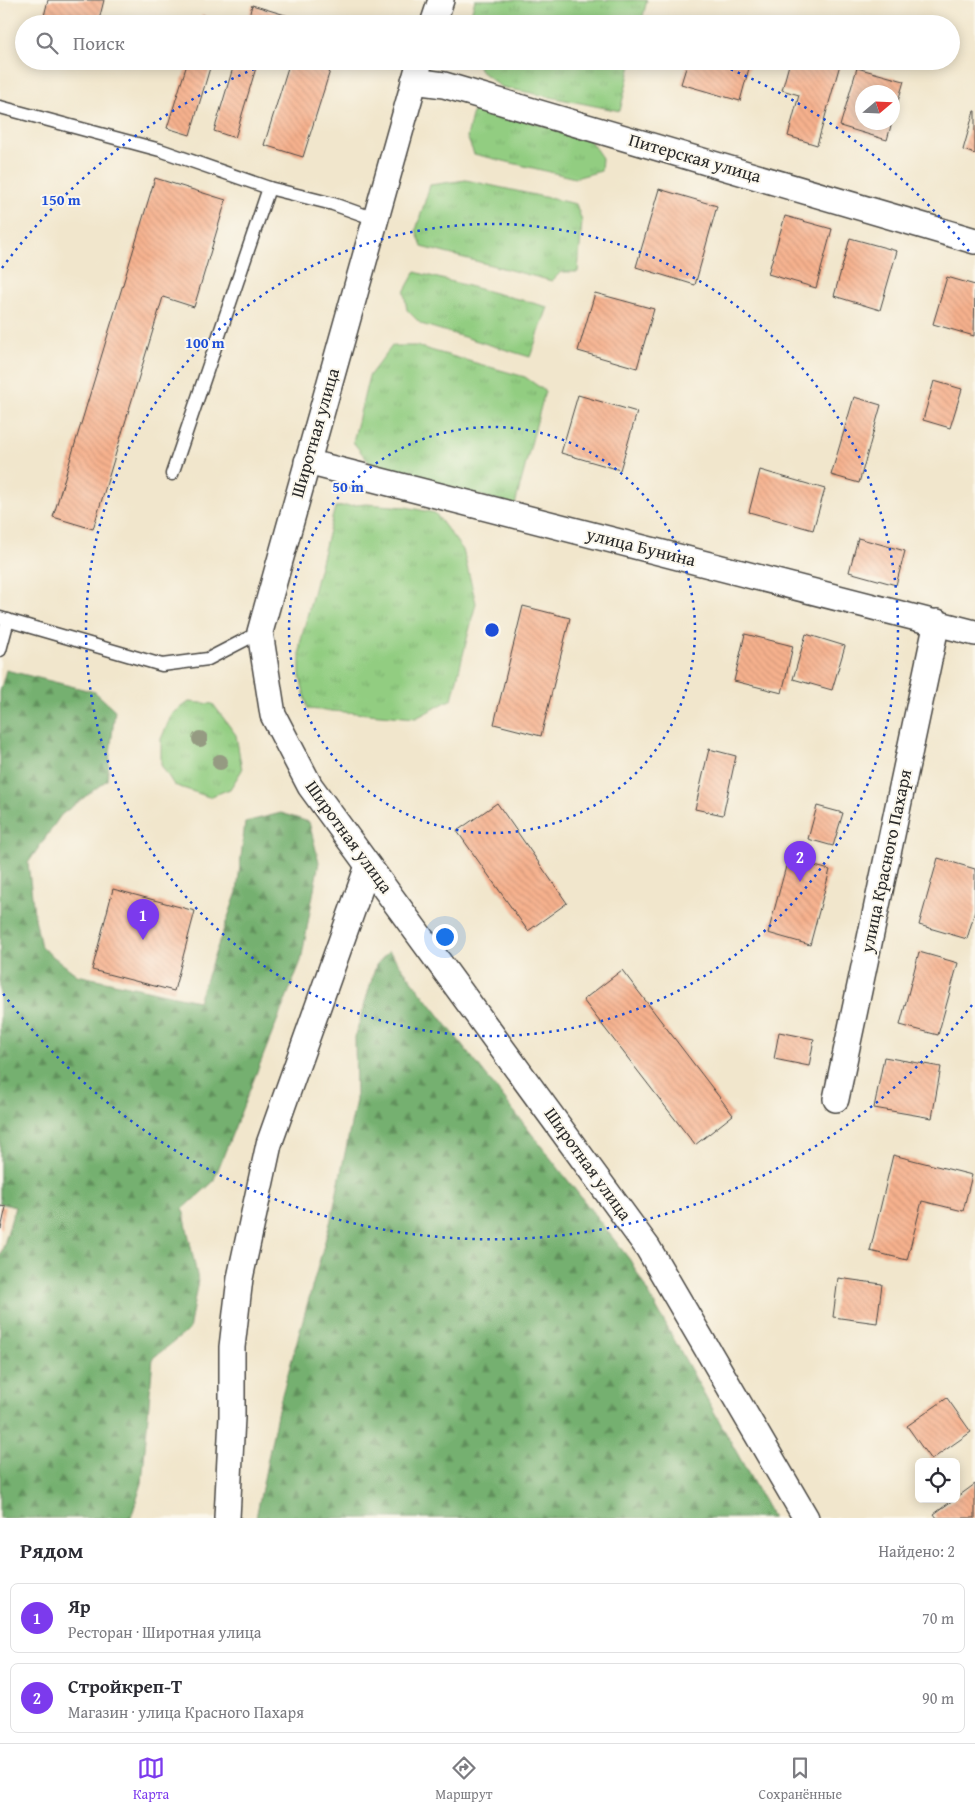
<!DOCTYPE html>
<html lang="ru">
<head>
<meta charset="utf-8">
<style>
  body { margin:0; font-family:"Gentium Book Plus",serif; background:#f2f2f3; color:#2b2b33 }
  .controls { position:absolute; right:15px; bottom:15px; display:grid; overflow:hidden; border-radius:8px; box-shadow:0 2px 12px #0003 }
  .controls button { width:45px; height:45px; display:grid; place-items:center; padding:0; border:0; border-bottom:1px solid #e1e1e2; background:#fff; color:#2b2b33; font:25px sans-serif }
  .compass { position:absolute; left:855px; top:85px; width:45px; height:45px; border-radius:50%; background:#fff; box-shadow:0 2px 12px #0003; rotate:71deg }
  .you { position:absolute; left:444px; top:936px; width:18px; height:18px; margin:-12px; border:4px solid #fff; border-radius:50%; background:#1a73e8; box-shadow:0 0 0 8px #1a73e833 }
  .badge { display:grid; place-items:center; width:32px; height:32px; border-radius:50%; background:#7c3aed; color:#fff; font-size:16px; font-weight:700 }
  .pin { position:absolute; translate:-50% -41px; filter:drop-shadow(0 1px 2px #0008) }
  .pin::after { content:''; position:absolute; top:26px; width:18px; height:15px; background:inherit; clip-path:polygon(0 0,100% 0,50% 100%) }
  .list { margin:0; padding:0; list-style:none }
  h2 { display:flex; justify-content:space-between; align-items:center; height:65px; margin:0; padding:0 20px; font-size:21px }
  h2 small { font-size:16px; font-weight:400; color:#7c7c81 }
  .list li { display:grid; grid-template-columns:32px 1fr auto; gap:15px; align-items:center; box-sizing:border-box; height:70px; margin:0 10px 10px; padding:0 10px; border:1px solid #e1e1e2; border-radius:8px }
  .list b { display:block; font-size:19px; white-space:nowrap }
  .list p { margin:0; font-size:16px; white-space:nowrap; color:#7c7c81 }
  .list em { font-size:16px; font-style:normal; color:#7c7c81 }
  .icon { flex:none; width:28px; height:28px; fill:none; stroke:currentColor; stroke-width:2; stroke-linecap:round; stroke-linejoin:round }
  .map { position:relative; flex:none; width:975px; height:1518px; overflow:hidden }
  .search { position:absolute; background:#fff; box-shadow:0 2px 12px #0003; left:15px; right:15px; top:15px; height:55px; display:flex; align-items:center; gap:12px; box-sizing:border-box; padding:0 18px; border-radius:28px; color:#7c7c81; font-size:19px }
  .sheet { height:225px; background:#fff }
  nav { display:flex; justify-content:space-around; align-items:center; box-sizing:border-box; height:70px; border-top:1px solid #e1e1e2; background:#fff; font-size:14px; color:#7c7c81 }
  nav a { display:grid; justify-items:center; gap:2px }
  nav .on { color:#7c3aed }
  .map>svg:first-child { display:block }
</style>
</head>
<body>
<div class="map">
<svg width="975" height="1518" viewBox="0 0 975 1518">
  <defs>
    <pattern id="grass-tufts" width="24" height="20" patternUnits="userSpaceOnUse" patternTransform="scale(1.25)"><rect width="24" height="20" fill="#92cd81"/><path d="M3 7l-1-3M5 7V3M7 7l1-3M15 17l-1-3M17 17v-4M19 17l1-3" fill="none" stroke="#7eb070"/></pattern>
    <pattern id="forest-firs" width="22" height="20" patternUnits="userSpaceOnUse" patternTransform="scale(1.25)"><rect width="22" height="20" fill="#75b06f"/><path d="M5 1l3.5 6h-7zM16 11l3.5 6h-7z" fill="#608f5b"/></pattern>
    <pattern id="building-back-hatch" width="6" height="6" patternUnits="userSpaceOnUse" patternTransform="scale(1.25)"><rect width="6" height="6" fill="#f6b18d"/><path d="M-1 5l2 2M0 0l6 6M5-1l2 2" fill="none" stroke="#d3987a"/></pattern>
  </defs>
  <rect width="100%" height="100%" fill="#fbf7ec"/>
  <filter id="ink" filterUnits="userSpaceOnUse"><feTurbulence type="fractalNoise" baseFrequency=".02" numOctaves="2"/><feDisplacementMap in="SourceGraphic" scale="10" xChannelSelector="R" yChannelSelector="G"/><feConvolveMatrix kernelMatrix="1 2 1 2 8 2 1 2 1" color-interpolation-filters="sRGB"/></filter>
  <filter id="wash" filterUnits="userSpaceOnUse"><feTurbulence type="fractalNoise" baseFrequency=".0096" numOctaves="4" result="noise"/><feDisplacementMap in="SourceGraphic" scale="20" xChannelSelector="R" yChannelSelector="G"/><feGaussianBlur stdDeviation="1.12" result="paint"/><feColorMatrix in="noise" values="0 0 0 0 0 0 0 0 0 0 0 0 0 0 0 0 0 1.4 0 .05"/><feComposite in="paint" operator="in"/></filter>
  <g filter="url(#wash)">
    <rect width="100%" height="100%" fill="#f1e6cc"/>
    <g fill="url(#grass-tufts)" stroke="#5e7c56">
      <polygon points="475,0 647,0 641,24 468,24"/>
      <polygon points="474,61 632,61 620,111 501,87 483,73"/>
      <polygon points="473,111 498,112 589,139 602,158 601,171 575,178 474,154 467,137"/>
      <polygon points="466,180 576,204 582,221 578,272 561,272 552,281 422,247 416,230 430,185"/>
      <polygon points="415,272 548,307 530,357 421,324 407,310 404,292"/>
      <polygon points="392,346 416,346 525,377 545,391 515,505 372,466 353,442 369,376"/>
      <polygon points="366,504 406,507 435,513 463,550 476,603 452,699 416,718 308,709 300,677 300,644 335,507"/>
      <polygon points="189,702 213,704 236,735 242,770 230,789 209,797 174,785 161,765 161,739 172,714"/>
    </g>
    <g fill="url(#forest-firs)" stroke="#506e4d">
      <polygon points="6,670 95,692 115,710 107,780 61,815 28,863 34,913 41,947 77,975 198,1001 237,892 245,822 281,813 309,822 319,862 301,961 213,1182 183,1209 198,1280 189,1330 153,1358 142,1483 131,1518 0,1518 0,1258 15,1207 0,1203 0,692"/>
      <polygon points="389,951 630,1260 773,1518 256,1518 278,1409 332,1216 356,1100 355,1037 376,965"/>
    </g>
    <g id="blocks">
      <g fill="url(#building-back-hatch)">
        <polygon points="48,0 104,0 98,24 42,24"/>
        <polygon points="252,5 292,17 290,24 247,24"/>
        <polygon points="202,15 230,23 230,24 199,24"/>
        <polygon points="188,61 212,61 190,135 167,128"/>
        <polygon points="235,61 258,61 235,138 214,131"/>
        <polygon points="290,61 333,61 303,157 264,145"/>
        <polygon points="688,61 751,61 740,101 681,84"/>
        <polygon points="790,61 841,61 817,145 788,136 799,95 782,90"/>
        <polygon points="857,68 904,81 893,118 892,92 862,92 862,122 892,122 887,140 840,126"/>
        <polygon points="974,111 975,111 975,154 963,150"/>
        <polygon points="155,178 226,200 194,307 163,297 93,529 53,517"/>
        <polygon points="659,189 717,206 695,285 636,267"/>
        <polygon points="785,216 832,229 816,288 768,274"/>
        <polygon points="850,238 897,251 880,310 834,296"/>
        <polygon points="947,277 975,285 974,336 933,324"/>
        <polygon points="595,293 654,309 637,368 578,351"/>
        <polygon points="934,381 962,389 950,428 923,420"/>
        <polygon points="578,395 637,412 620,470 561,453"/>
        <polygon points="854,397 881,405 859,483 831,475"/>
        <polygon points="760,470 825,489 813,530 749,512"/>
        <polygon points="858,538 905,551 896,585 849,572"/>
        <polygon points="523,606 570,618 541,736 494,724"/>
        <polygon points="745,634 793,646 782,693 734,681"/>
        <polygon points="806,634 845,646 832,690 793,679"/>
        <polygon points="709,749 736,756 723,815 695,809"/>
        <polygon points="497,803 567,903 528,931 457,831"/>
        <polygon points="817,806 843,813 833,846 808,839"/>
        <polygon points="938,858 975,869 975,911 967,939 919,925"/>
        <polygon points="788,859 830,870 810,945 768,933"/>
        <polygon points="113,889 195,911 174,991 92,970"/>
        <polygon points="919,952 958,963 938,1035 900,1025"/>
        <polygon points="622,970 733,1115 695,1145 583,1000"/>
        <polygon points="779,1032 814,1039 809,1066 774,1059"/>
        <polygon points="884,1057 941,1067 932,1118 874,1108"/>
        <polygon points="893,1155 972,1175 963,1211 922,1201 907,1260 870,1251"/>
        <polygon points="0,1206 6,1207 1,1229 0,1229"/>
        <polygon points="838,1278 882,1284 877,1323 833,1317"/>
        <polygon points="947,1398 971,1432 931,1460 907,1426"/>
        <polygon points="975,1484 975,1518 937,1518 934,1514"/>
      </g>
    </g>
  </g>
  <g filter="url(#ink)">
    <use href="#blocks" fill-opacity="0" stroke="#494743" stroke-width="1"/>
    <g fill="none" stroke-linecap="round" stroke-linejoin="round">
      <g stroke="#494743" stroke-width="15">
        <g id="lane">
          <polyline points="0,107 160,150 269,188 333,204 375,219"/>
          <polyline points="172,474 269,188"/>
          <polyline points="0,618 162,665 208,659 260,632"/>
          <polyline points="0,650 8,620"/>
        </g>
      </g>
      <g stroke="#494743" stroke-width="28">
        <g id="street">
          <polyline points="433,24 441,0"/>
          <polyline points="420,61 260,632 273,715 310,786 648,1248 806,1518"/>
          <polyline points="414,81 444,85 975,241"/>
          <polyline points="307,462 975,633"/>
          <polyline points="836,1099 937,622"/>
          <polyline points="227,1518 232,1417 232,1347 240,1278 269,1144 368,866"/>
        </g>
      </g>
      <use href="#lane" stroke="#fff" stroke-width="12"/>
      <use href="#street" stroke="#fff" stroke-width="25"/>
    </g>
    <g fill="#959a82">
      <circle cx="200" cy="739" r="8"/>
      <circle cx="220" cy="762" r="8"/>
    </g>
  </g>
  <g fill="none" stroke="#1d4ed8" stroke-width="2.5" stroke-dasharray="2.5 5">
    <circle cx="492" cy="630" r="203"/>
    <circle cx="492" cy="630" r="406"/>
    <path d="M972 1005A609 609 0 0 1 2 992M2 268A609 609 0 0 1 274 61M439 23A609 609 0 0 1 545 23M710 61A609 609 0 0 1 972 255"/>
  </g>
  <g text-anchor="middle" stroke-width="4" stroke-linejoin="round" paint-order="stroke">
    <g font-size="18" fill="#2b2b2b" stroke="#fbf7ec">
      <text transform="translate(695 158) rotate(16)" y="6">Питерская улица</text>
      <text transform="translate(315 433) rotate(-74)" y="6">Широтная улица</text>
      <text transform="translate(641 547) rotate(14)" y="6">улица Бунина</text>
      <text transform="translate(349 837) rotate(54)" y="6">Широтная улица</text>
      <text transform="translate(886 861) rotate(-78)" y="6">улица Красного Пахаря</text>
      <text transform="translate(588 1164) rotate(54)" y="6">Широтная улица</text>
    </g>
  </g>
  <circle cx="492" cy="630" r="8" fill="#1d4ed8" stroke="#fbf7ec" stroke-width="2.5"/>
  <g font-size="15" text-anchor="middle" font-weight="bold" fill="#1d4ed8" stroke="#fbf7ec" stroke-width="4" stroke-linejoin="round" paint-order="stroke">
    <text x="61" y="205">150 m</text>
    <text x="205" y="348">100 m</text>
    <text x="348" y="492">50 m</text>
  </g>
</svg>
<div class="controls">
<button><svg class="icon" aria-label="locate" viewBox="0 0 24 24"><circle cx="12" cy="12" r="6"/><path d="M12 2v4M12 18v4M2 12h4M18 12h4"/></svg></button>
</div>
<svg class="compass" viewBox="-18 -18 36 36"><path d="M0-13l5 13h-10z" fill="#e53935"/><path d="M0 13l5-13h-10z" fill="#7c7c81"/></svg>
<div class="you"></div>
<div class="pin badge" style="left:143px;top:940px">1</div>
<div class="pin badge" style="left:800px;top:882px">2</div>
<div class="search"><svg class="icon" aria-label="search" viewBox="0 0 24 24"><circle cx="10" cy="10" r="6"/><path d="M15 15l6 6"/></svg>Поиск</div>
</div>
<section class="sheet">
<h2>Рядом<small>Найдено: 2</small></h2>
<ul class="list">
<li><span class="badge">1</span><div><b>Яр</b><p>Ресторан · Широтная улица</p></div><em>70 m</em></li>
<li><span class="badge">2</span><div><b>Стройкреп-Т</b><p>Магазин · улица Красного Пахаря</p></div><em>90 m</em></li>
</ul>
</section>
<nav>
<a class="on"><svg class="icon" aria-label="map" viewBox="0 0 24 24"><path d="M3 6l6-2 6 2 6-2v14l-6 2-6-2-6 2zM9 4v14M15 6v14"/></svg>Карта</a>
<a><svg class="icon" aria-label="directions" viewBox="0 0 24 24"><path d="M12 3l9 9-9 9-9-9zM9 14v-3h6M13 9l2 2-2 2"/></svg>Маршрут</a>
<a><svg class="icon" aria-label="saved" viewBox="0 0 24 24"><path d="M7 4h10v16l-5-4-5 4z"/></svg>Сохранённые</a>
</nav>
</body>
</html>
